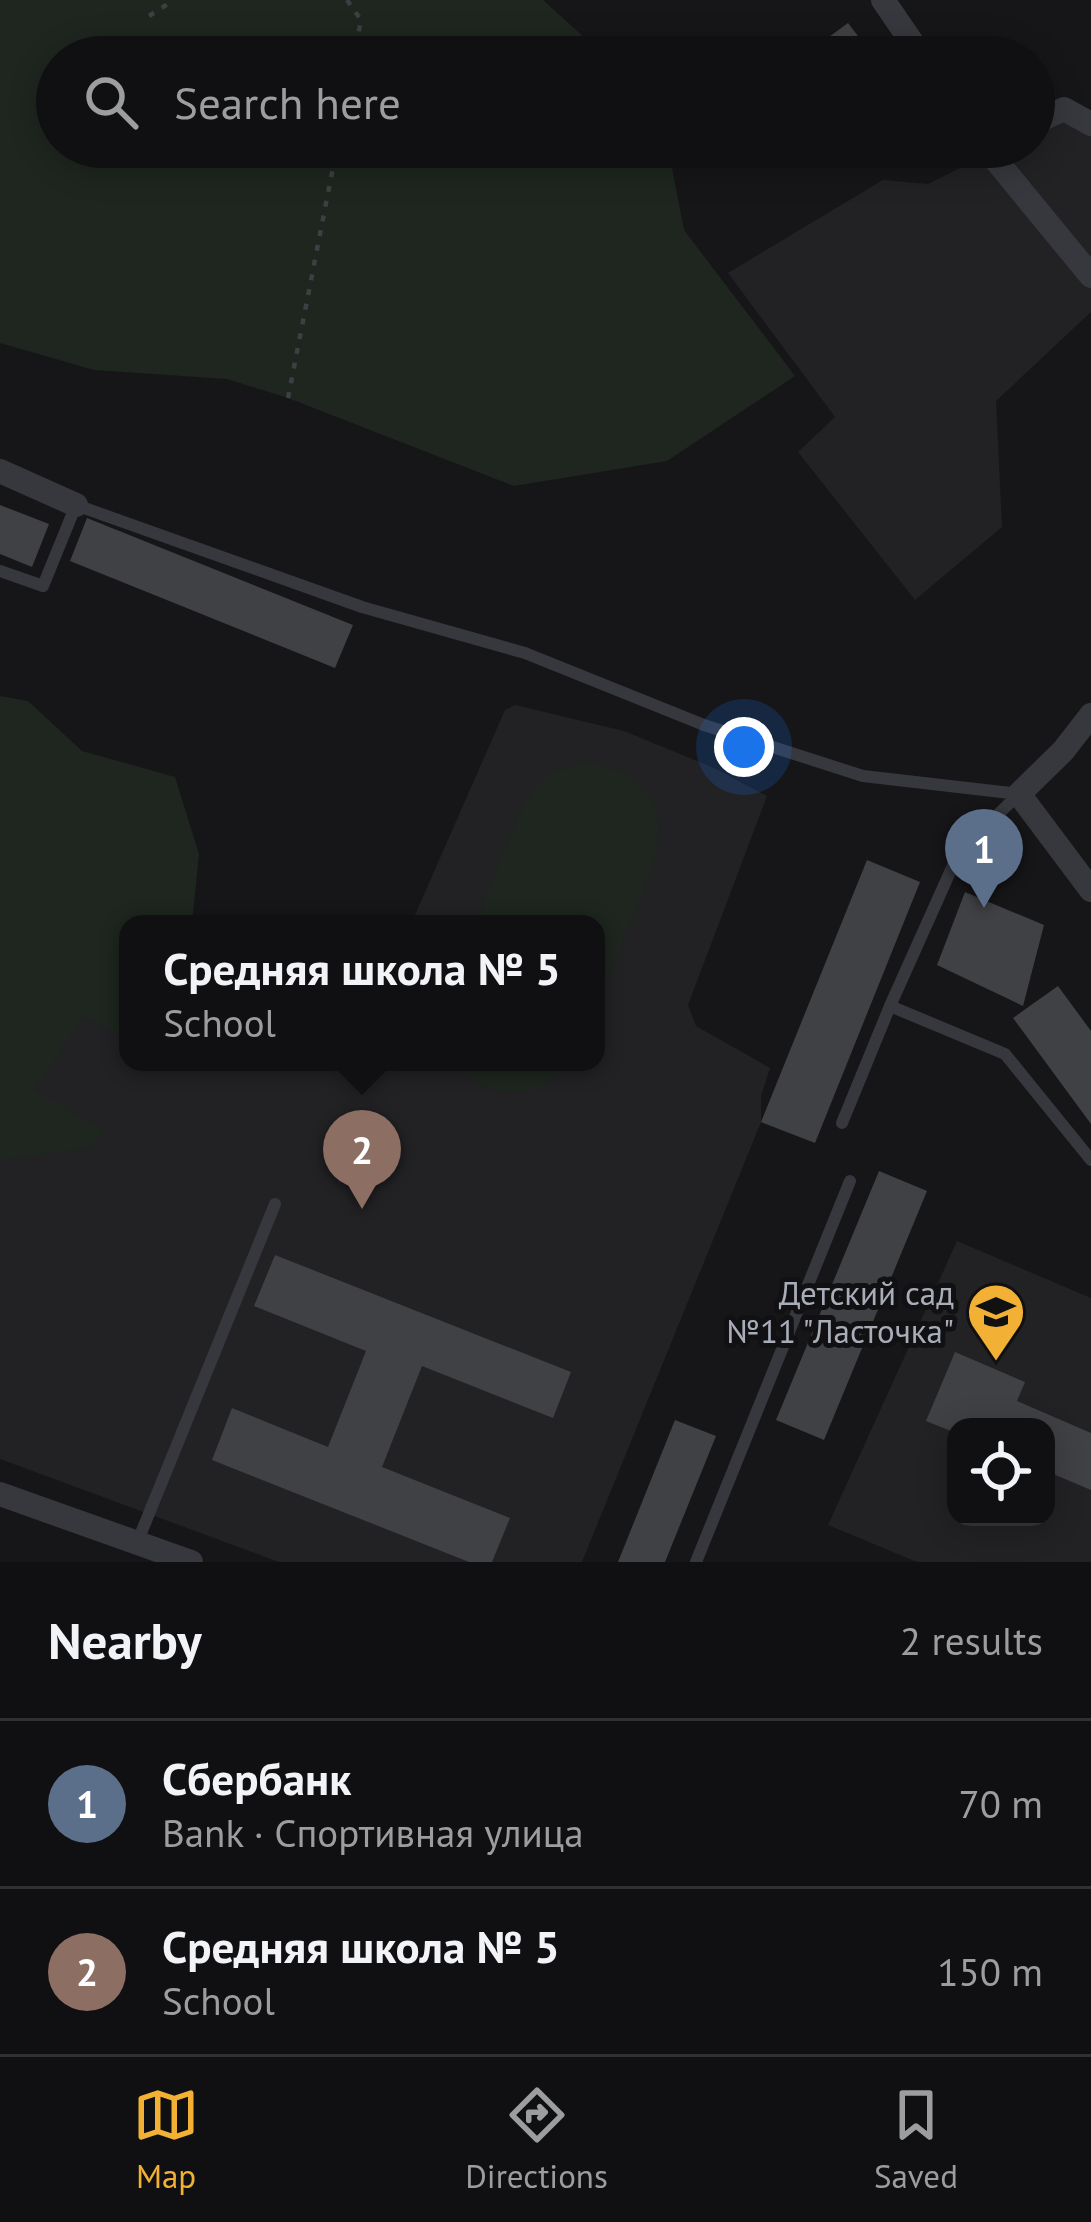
<!DOCTYPE html>
<html lang="en">
<head>
<meta charset="utf-8">
<style>
  body { margin:0; font-family:"PT Sans",sans-serif; background:#19191b; color:#f1f3f6 }
  .controls { position:absolute; right:36px; bottom:36px; display:grid; overflow:hidden; border-radius:24px; box-shadow:0 6px 30px #0003 }
  .controls button { width:108px; height:108px; display:grid; place-items:center; padding:0; border:0; border-bottom:3px solid #303032; background:#101012; color:#f1f3f6; font:60px sans-serif }
  .you { position:absolute; left:744px; top:747px; width:42px; height:42px; margin:-30px; border:9px solid #fff; border-radius:50%; background:#1a73e8; box-shadow:0 0 0 18px #1a73e833 }
  .badge { display:grid; place-items:center; width:78px; height:78px; border-radius:50%; background:#f2b134; color:#fff; font-size:39px; font-weight:700 }
  .pin { position:absolute; translate:-50% -99px; filter:drop-shadow(0 3px 6px #0008) }
  .pin::after { content:''; position:absolute; top:63px; width:42px; height:36px; background:inherit; clip-path:polygon(0 0,100% 0,50% 100%) }
  .popup { position:absolute; left:119px; top:915px; width:486px; height:156px; box-sizing:border-box; display:grid; place-content:center; border-radius:24px; background:#101012; filter:drop-shadow(0 3px 9px #0005); font-size:39px; white-space:nowrap; color:#9c9d9f }
  .popup b { font-size:45px; color:#f1f3f6 }
  .popup::after { content:''; position:absolute; left:50%; top:100%; margin-left:-24px; border:24px solid transparent; border-top-color:#101012 }
  .list { margin:0; padding:0; list-style:none }
  h2 { display:flex; justify-content:space-between; align-items:center; height:156px; margin:0; padding:0 48px; font-size:51px }
  h2 small { font-size:39px; font-weight:400; color:#9c9d9f }
  .list li { display:grid; grid-template-columns:78px 1fr auto; gap:36px; align-items:center; box-sizing:border-box; height:168px; padding:0 48px; border-top:3px solid #303032 }
  .list b { display:block; font-size:45px; white-space:nowrap }
  .list p { margin:0; font-size:39px; white-space:nowrap; color:#9c9d9f }
  .list em { font-size:39px; font-style:normal; color:#9c9d9f }
  .icon { flex:none; width:66px; height:66px; fill:none; stroke:currentColor; stroke-width:2; stroke-linecap:round; stroke-linejoin:round }
  .map { position:relative; flex:none; width:1091px; height:1562px; overflow:hidden }
  .search { position:absolute; background:#101012; box-shadow:0 6px 30px #0003; left:36px; right:36px; top:36px; height:132px; display:flex; align-items:center; gap:30px; box-sizing:border-box; padding:0 42px; border-radius:66px; color:#9c9d9f; font-size:45px }
  .sheet { height:492px; background:#101012 }
  nav { display:flex; justify-content:space-around; align-items:center; box-sizing:border-box; height:168px; border-top:3px solid #303032; background:#101012; font-size:33px; color:#9c9d9f }
  nav a { display:grid; justify-items:center; gap:6px }
  nav .on { color:#f2b134 }
  .map>svg:first-child { display:block }
</style>
</head>
<body>
<div class="map">
<svg width="1091" height="1562" viewBox="0 0 1091 1562">
  <rect width="100%" height="100%" fill="#161618"/>
  <g fill="#222225" fill-rule="evenodd">
    <polygon points="1060,117 1091,129 1091,312 996,401 1002,527 915,600 798,452 835,417 728,273 883,180 928,184 1002,147 1034,147 1034,130"/>
    <polygon points="515,705 624,731 714,768 767,796 688,1005 696,1026 770,1068 761,1096 761,1122 582,1562 279,1562 0,1459 0,1018 128,973 128,1062 596,1062 596,924 411,924 505,710"/>
    <path d="M957,1241L1091,1298V1562H917L828,1525ZM956,1427H1046V1517H956Z"/>
  </g>
  <g fill="#1e261f">
    <polygon points="0,0 543,0 606,57 57,57 57,147 668,147 684,230 795,376 667,461 514,486 288,398 227,379 94,370 0,343"/>
    <polygon points="0,696 28,701 82,751 175,777 199,854 192,924 128,924 128,1037 83,1017 34,1090 105,1131 90,1148 0,1160"/>
    <path d="M589,763C689,783 660,851 632,918C620,948 608,977 596,1007V924H476C490,890 515,810 538,785C552,770 571,767 589,763Z"/>
    <path d="M456,1062H570C544,1102 482,1101 456,1062Z"/>
  </g>
  <g fill="#404145">
    <polygon points="848,23 868,49 858,57 816,57 811,50"/>
    <polygon points="0,505 49,524 32,567 0,554"/>
    <polygon points="87,518 353,625 335,668 70,561"/>
    <polygon points="867,860 920,882 815,1143 761,1122"/>
    <polygon points="965,892 1044,925 1023,1006 937,965"/>
    <polygon points="1058,986 1091,1031 1091,1124 1013,1018"/>
    <polygon points="879,1171 927,1191 824,1440 776,1420"/>
    <polygon points="275,1255 571,1372 553,1418 422,1366 382,1467 510,1518 492,1562 469,1562 212,1460 232,1408 328,1447 366,1351 254,1306"/>
    <polygon points="955,1352 1025,1382 1017,1401 1091,1433 1091,1490 1046,1471 1046,1427 956,1427 956,1433 926,1421"/>
    <polygon points="675,1420 716,1436 665,1562 618,1562"/>
  </g>
  <g fill="none" stroke-linecap="round" stroke-linejoin="round">
    <g stroke="#3d3f44" stroke-width="4.5" stroke-dasharray="6 9" stroke-linecap="butt">
      <polyline points="347,0 361,20 354,57"/>
      <polyline points="149,16 174,0"/>
      <polyline points="288,398 337,147"/>
    </g>
    <g stroke="#37383d" stroke-width="12">
      <polyline points="0,571 43,586 76,505 362,607 525,653 704,725 863,776 1019,794"/>
      <polyline points="890,1006 959,852 1018,795"/>
      <polyline points="842,1123 890,1006 1005,1054 1091,1160"/>
      <polyline points="137,1543 275,1204"/>
      <polyline points="696,1562 850,1181"/>
    </g>
    <g stroke="#37383d" stroke-width="24">
      <polyline points="883,0 922,57"/>
      <polyline points="1034,123 1064,109 1091,124"/>
      <polyline points="985,147 1091,276"/>
      <polyline points="0,471 76,505"/>
      <polyline points="1091,715 1063,751 1019,794 1091,890"/>
      <polyline points="0,1494 191,1562"/>
    </g>
  </g>
  <defs>
    <g id="school-pin" transform="scale(3)"><path d="M0 17L-7.5 6A9.5 9.5 0 1 1 7.5 6Z" fill="#f2b134" stroke="#111113"/><path d="M0-5L7-2L0 1L-7-2ZM-4 1L0 2.5L4 1V4Q0 6-4 4Z" fill="#111"/></g>
  </defs>
  <g fill-rule="evenodd">
    <use href="#school-pin" x="996" y="1312"/>
  </g>
  <g text-anchor="middle" stroke-width="10" stroke-linejoin="round" paint-order="stroke">
    <g font-size="33" fill="#a8adb8" stroke="#111113" text-anchor="end">
      <text x="954" y="1305">Детский сад<tspan x="954" dy="38">№11 "Ласточка"</tspan></text>
    </g>
  </g>
</svg>
<div class="controls">
<button><svg class="icon" aria-label="locate" viewBox="0 0 24 24"><circle cx="12" cy="12" r="6"/><path d="M12 2v4M12 18v4M2 12h4M18 12h4"/></svg></button>
</div>
<div class="you"></div>
<div class="pin badge" style="left:984px;top:908px;background:#5c6f8a">1</div>
<div class="pin badge" style="left:362px;top:1209px;background:#8d6e63">2</div>
<div class="popup"><b>Средняя школа № 5</b>School</div>
<div class="search"><svg class="icon" aria-label="search" viewBox="0 0 24 24"><circle cx="10" cy="10" r="6"/><path d="M15 15l6 6"/></svg>Search here</div>
</div>
<section class="sheet">
<h2>Nearby<small>2 results</small></h2>
<ul class="list">
<li><span class="badge" style="background:#5c6f8a">1</span><div><b>Сбербанк</b><p>Bank · Спортивная улица</p></div><em>70 m</em></li>
<li><span class="badge" style="background:#8d6e63">2</span><div><b>Средняя школа № 5</b><p>School</p></div><em>150 m</em></li>
</ul>
</section>
<nav>
<a class="on"><svg class="icon" aria-label="map" viewBox="0 0 24 24"><path d="M3 6l6-2 6 2 6-2v14l-6 2-6-2-6 2zM9 4v14M15 6v14"/></svg>Map</a>
<a><svg class="icon" aria-label="directions" viewBox="0 0 24 24"><path d="M12 3l9 9-9 9-9-9zM9 14v-3h6M13 9l2 2-2 2"/></svg>Directions</a>
<a><svg class="icon" aria-label="saved" viewBox="0 0 24 24"><path d="M7 4h10v16l-5-4-5 4z"/></svg>Saved</a>
</nav>
</body>
</html>
